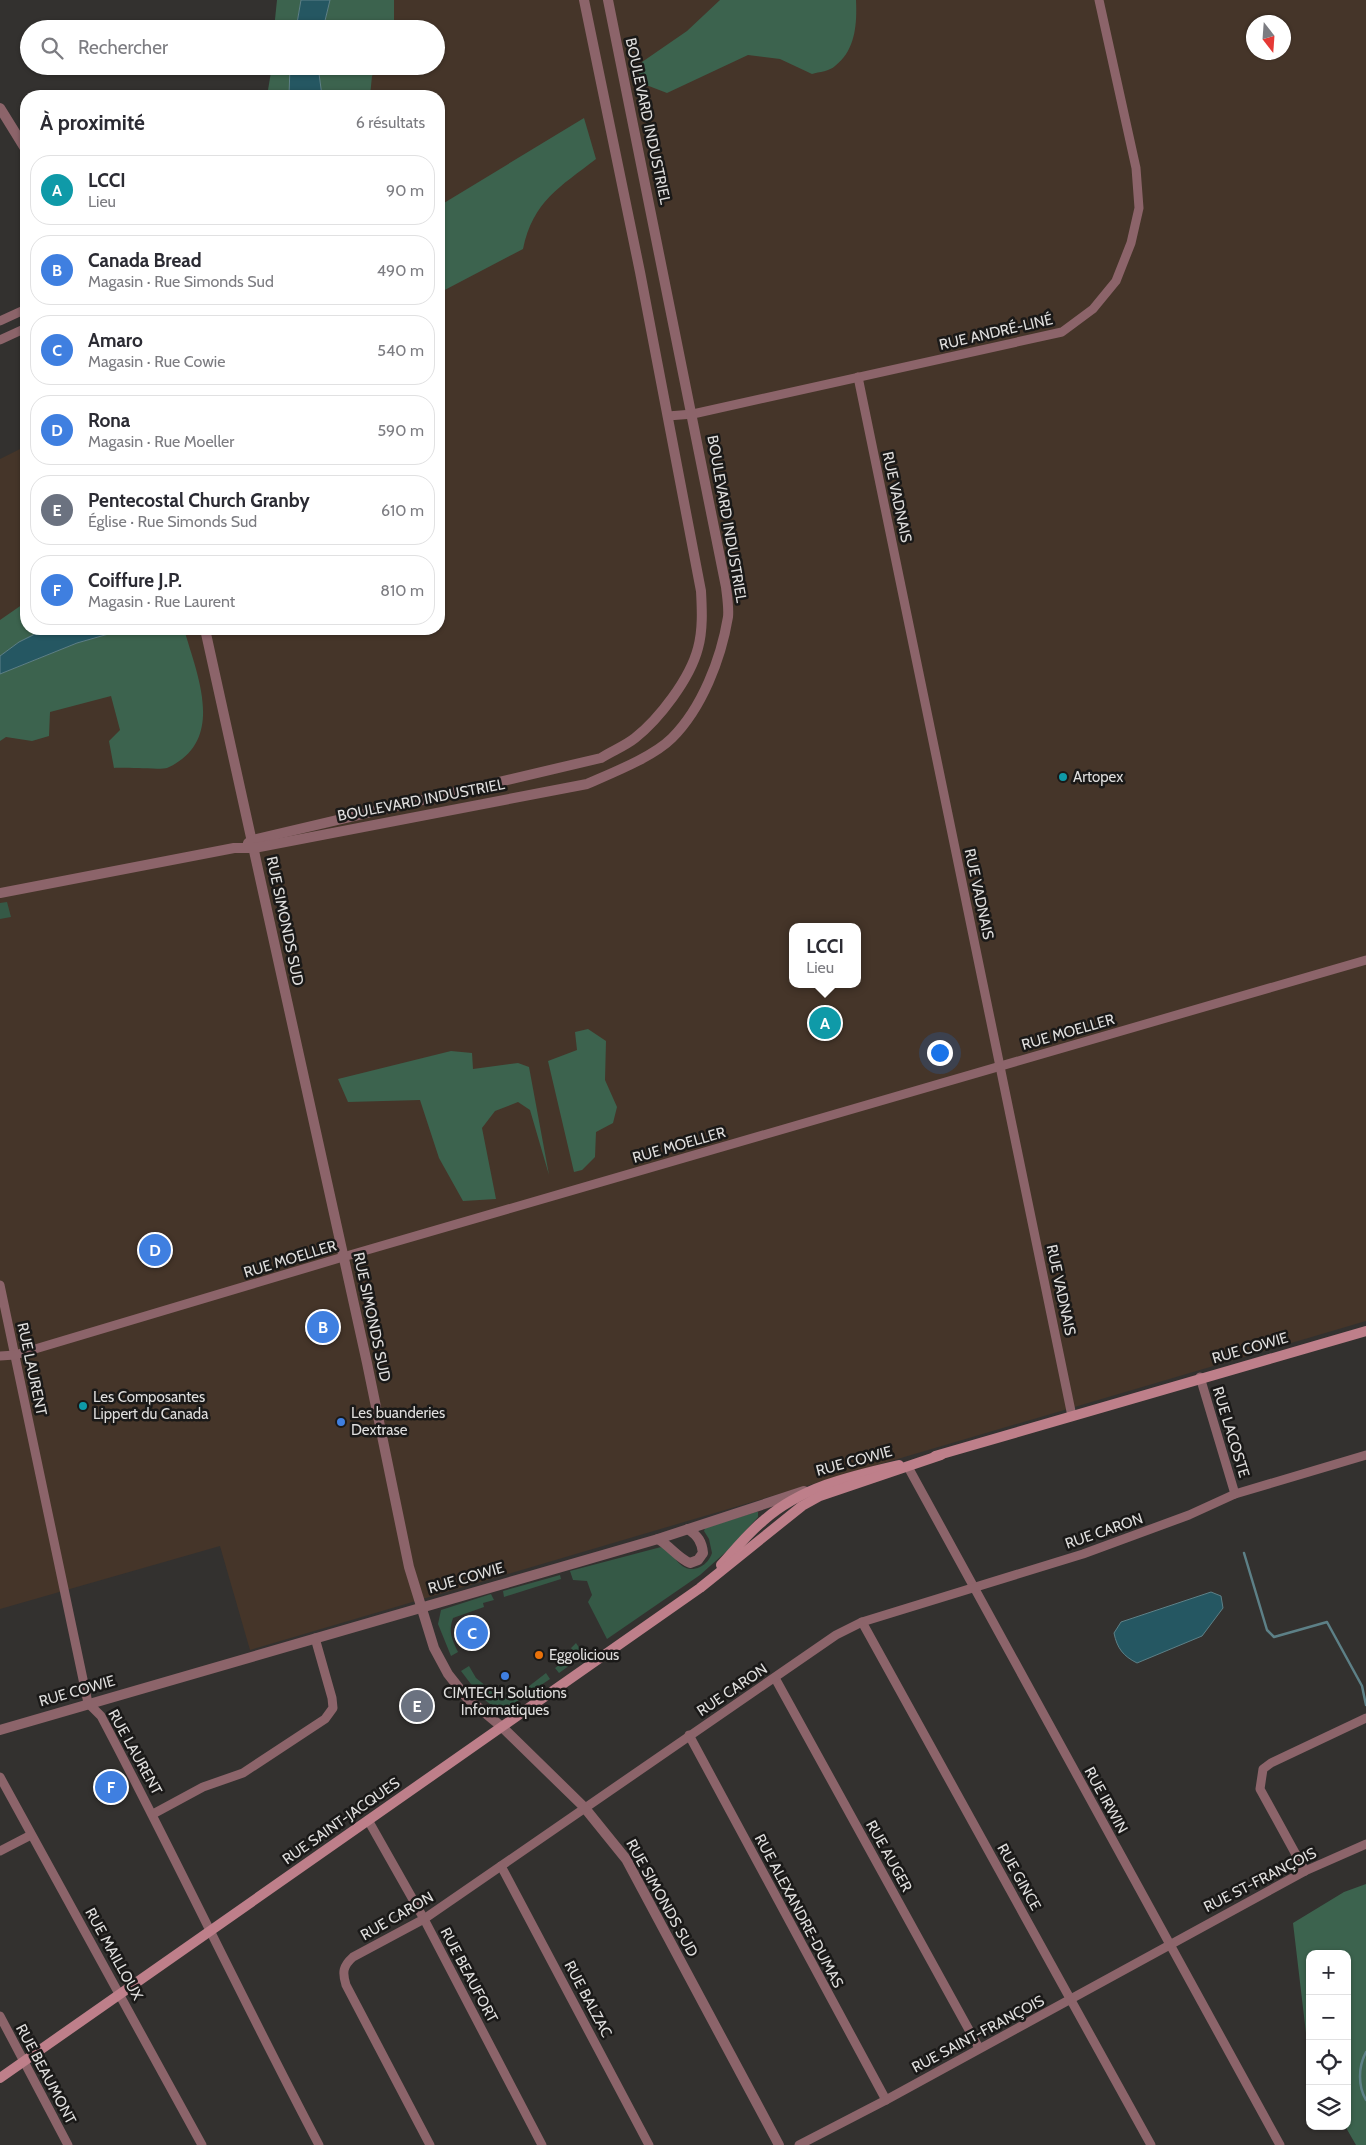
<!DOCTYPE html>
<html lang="fr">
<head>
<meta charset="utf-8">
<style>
  body { margin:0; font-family:Cabin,sans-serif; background:#f2f2f3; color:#2b2b33 }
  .controls { position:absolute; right:15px; bottom:15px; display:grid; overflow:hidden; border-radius:10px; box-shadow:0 1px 4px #0004 }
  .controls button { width:45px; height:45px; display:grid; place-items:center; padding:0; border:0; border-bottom:1px solid #e1e1e2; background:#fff; color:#2b2b33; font:25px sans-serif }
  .compass { position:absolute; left:1246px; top:15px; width:45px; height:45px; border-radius:50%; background:#fff; box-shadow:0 1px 4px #0004; rotate:163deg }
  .you { position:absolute; left:939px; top:1052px; width:18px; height:18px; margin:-12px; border:4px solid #fff; border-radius:50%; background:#1a73e8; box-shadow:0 0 0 8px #1a73e833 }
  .badge { display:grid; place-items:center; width:32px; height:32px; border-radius:50%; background:#87603d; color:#fff; font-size:16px; font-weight:700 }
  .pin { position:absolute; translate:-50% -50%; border:2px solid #fff; box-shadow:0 1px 5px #0006 }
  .popup { position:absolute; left:789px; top:923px; width:72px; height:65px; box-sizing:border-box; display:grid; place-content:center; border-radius:10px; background:#fff; filter:drop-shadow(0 1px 4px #0005); font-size:16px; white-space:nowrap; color:#7c7c81 }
  .popup b { font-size:19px; color:#2b2b33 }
  .popup::after { content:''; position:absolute; left:50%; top:100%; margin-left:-10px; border:10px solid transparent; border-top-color:#fff }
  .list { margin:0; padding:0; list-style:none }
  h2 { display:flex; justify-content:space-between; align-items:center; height:65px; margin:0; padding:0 20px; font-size:21px }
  h2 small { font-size:16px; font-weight:400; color:#7c7c81 }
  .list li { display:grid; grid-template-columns:32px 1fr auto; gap:15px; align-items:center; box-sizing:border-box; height:70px; margin:0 10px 10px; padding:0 10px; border:1px solid #e1e1e2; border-radius:20px }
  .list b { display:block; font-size:19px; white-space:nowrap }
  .list p { margin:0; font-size:16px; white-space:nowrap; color:#7c7c81 }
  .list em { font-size:16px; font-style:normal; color:#7c7c81 }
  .icon { flex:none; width:28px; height:28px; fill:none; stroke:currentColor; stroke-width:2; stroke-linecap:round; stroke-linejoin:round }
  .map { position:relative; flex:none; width:1366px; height:2145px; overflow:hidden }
  .search { position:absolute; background:#fff; box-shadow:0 1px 4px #0004; left:20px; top:20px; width:425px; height:55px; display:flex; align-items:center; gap:12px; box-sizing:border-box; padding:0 18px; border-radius:28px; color:#7c7c81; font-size:19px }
  .panel { position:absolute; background:#fff; box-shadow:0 1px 4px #0004; left:20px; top:90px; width:425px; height:545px; border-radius:20px }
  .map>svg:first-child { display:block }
</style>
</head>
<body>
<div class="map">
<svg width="1366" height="2145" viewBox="0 0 1366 2145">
  <rect width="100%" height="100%" fill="#33312f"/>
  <path fill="#453529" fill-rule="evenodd" d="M330,0H1366V1321L250,1650L220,1546L0,1609V459L26,446V629H439V96H322L318,66H436V29H323ZM1254,22H1284V52H1254ZM792,927H858V984H792Z"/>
  <g fill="#355946">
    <polygon points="7,902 11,917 0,919 0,903"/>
    <path d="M756,1512H758V1517L728,1550L700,1575L607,1639L588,1602L592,1595L587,1581L573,1580L570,1571L661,1547C676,1552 679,1576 700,1567C706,1564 710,1559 712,1553L709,1539L704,1531L705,1528Z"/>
    <polygon points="560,1575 561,1579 504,1597 503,1591"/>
    <path d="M491,1594L494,1600L483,1603L484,1607L453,1618C448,1632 452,1639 458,1652L451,1656L438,1624L441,1610Z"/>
    <polygon points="576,1643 584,1655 559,1673 555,1668 575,1654 571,1648"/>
    <path d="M469,1666L476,1678L502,1699L515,1697L546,1673L550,1679L503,1711C485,1705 472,1685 461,1671Z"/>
  </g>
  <g fill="#3c634e">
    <polygon points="277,0 301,0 296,29 274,29"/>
    <polygon points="330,0 394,0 394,29 323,29"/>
    <path d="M720,0H856C857,23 856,50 835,66C830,71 819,72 812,74L780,59L748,55L667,93L641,83L638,70L642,62L687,31Z"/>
    <polygon points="272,66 290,66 289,96 267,96"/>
    <polygon points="318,66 379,66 372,76 370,96 322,96"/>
    <path d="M584,118L596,159C560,187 533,201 523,249L439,293V206Z"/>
    <polygon points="26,602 26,629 45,629 19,642 0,656 0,620"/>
    <path d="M143,629H184C197,675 227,741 167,768C161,770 124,767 114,768L109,741L120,730L111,696L50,712L49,736L32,741L6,737L0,741V674L77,643L112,633Z"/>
    <polygon points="588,1029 606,1041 605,1080 617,1107 613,1123 596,1132 595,1157 582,1170 574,1172 548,1061 577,1050 575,1032"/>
    <polygon points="451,1051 472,1053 473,1069 518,1063 529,1067 549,1175 530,1110 518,1102 495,1111 482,1128 496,1199 463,1201 439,1158 420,1100 348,1102 338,1079"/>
    <polygon points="1366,1884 1366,2145 1356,2145 1345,2126 1347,2126 1347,1954 1310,1954 1310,2067 1293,1923 1344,1892"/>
  </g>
  <g fill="#255762" stroke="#5d8087">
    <polygon points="301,0 330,0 323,29 296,29"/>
    <polygon points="290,66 318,66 322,96 289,96"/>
    <polygon points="45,629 143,629 112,633 77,643 0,674 0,656 19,642"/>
    <path d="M1211,1592L1221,1596L1223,1608L1202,1636L1137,1663C1123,1656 1117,1648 1114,1633L1121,1622Z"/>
  </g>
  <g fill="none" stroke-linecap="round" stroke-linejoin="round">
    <g stroke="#5d8087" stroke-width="2.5">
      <polyline points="1244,1553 1267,1630 1274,1637 1327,1622 1362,1686 1366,1705"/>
      <path d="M1366,2052C1358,2067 1358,2086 1366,2100"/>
    </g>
    <g stroke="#8c646a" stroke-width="9">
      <polyline points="0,321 26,309"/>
      <polyline points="0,340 26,328"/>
      <polyline points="858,377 1072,1416"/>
      <polyline points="668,416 693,414 1062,332 1093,309 1116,281 1131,243 1139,208 1136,168 1099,0"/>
      <path d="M0,1285L88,1703L101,1716C176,1858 244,2003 319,2145"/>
      <polyline points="0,1356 15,1355 343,1257 1366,960"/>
      <polyline points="1200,1377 1235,1494"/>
      <polyline points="908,1467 1280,2145"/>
      <polyline points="862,1622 1151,2145"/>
      <polyline points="775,1678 979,2048"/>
      <polyline points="689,1735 886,2100"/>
      <polyline points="0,1777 202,2145"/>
      <polyline points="153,1814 203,1787 243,1773 325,1719 333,1708 332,1698 315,1638"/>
      <polyline points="368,1820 424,1919 542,2145"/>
      <polyline points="0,1851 31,1835"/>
      <polyline points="501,1866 649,2145"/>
      <polyline points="1305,1871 1260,1789 1263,1769 1271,1763 1366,1718"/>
      <polyline points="0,2016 68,2145"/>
      <path d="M430,2145L346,1985C342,1972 343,1966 353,1957L424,1919L836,1635L862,1622L1083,1554L1189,1515L1235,1494L1366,1455"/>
      <polyline points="799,2145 886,2100 1305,1871 1366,1844"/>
    </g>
    <g stroke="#8c646a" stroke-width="10">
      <polyline points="0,108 26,150"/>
      <polyline points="205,629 367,1363 409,1567 434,1648 448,1674 467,1698 502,1727 584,1807 626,1859 779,2145"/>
      <path d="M248,843L252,840L601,758C612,751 625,746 635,738C659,719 690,679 698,648C703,630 702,609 701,591L640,272L584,0"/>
      <path d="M0,893L234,848H254L587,784C612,773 653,757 672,738C702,708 721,659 728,617C729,608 727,596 726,587L608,0"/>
      <path d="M658,1539C670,1546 678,1558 690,1563L698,1560L703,1553C702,1542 698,1536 688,1529"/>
      <polyline points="0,1730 658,1539 804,1491"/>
    </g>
    <g stroke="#be7f8a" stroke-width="10">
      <polyline points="935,1456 1366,1331"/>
      <path d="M721,1565C734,1551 747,1534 763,1521C801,1487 851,1476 899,1465"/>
      <polyline points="0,2078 700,1588 802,1506 820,1496 941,1455"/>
    </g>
  </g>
  <g fill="#0f9aa8" stroke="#1a1918" stroke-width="2">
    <circle cx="1063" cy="777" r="5"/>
    <circle cx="83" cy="1406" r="5"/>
  </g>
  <g fill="#3f7fe0" stroke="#1a1918" stroke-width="2">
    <circle cx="341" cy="1422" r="5"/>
    <circle cx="505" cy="1676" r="5"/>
  </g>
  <circle fill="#e8710a" stroke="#1a1918" stroke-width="2" cx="539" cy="1655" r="5"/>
  <g text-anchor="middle" stroke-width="5" stroke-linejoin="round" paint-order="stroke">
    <g font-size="15" fill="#dfdedd" stroke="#1a1918">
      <text transform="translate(648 121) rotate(78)" y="5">BOULEVARD INDUSTRIEL</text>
      <text transform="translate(996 332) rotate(-13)" y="5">RUE ANDRÉ-LINÉ</text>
      <text transform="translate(897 497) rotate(78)" y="5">RUE VADNAIS</text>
      <text transform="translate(727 519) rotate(80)" y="5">BOULEVARD INDUSTRIEL</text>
      <text transform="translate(421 800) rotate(-11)" y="5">BOULEVARD INDUSTRIEL</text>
      <text transform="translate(979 894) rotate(78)" y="5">RUE VADNAIS</text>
      <text transform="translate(285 921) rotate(78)" y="5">RUE SIMONDS SUD</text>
      <text transform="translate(1068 1032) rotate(-16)" y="5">RUE MOELLER</text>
      <text transform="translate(679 1145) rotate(-16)" y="5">RUE MOELLER</text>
      <text transform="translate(290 1259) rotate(-17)" y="5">RUE MOELLER</text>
      <text transform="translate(1061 1290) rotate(78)" y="5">RUE VADNAIS</text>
      <text transform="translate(372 1317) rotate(78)" y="5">RUE SIMONDS SUD</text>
      <text transform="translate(1250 1348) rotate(-16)" y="5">RUE COWIE</text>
      <text transform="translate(32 1369) rotate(78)" y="5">RUE LAURENT</text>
      <text transform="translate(1231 1432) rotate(73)" y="5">RUE LACOSTE</text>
      <text transform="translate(854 1461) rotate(-15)" y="5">RUE COWIE</text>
      <text transform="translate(1104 1531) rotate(-19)" y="5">RUE CARON</text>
      <text transform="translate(466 1578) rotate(-16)" y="5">RUE COWIE</text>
      <text transform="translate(732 1690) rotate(-34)" y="5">RUE CARON</text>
      <text transform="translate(77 1691) rotate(-16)" y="5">RUE COWIE</text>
      <text transform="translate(135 1752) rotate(61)" y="5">RUE LAURENT</text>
      <text transform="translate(1106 1800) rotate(61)" y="5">RUE IRWIN</text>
      <text transform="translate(341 1821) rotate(-35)" y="5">RUE SAINT-JACQUES</text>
      <text transform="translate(889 1856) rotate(61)" y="5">RUE AUGER</text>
      <text transform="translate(1019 1877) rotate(61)" y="5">RUE GINCE</text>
      <text transform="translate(1260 1880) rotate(-27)" y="5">RUE ST-FRANÇOIS</text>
      <text transform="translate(662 1898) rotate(61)" y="5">RUE SIMONDS SUD</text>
      <text transform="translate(799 1911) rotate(62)" y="5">RUE ALEXANDRE-DUMAS</text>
      <text transform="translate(397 1916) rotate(-30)" y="5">RUE CARON</text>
      <text transform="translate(114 1954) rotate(61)" y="5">RUE MAILLOUX</text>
      <text transform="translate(469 1975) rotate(62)" y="5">RUE BEAUFORT</text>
      <text transform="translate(588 1999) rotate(62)" y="5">RUE BALZAC</text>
      <text transform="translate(978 2034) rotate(-28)" y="5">RUE SAINT-FRANÇOIS</text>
      <text transform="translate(46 2074) rotate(62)" y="5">RUE BEAUMONT</text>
    </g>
    <g font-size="15" fill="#dfdedd" stroke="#1a1918" text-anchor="start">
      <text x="1073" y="782">Artopex</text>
      <text x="93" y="1402">Les Composantes<tspan x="93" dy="17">Lippert du Canada</tspan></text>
      <text x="351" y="1418">Les buanderies<tspan x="351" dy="17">Dextrase</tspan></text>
      <text x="549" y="1660">Eggolicious</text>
      <text x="505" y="1698" text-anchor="middle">CIMTECH Solutions<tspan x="505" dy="17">Informatiques</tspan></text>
    </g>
  </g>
</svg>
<div class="controls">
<button>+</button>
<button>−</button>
<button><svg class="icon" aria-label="locate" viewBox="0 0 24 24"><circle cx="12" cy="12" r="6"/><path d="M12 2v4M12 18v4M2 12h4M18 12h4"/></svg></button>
<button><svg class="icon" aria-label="layers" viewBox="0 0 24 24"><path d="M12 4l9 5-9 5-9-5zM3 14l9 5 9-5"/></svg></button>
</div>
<svg class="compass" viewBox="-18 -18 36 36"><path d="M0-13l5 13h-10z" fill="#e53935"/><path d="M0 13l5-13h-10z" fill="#7c7c81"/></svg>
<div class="you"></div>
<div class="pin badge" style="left:825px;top:1023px;background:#0f9aa8">A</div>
<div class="popup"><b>LCCI</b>Lieu</div>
<div class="pin badge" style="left:323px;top:1327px;background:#3f7fe0">B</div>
<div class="pin badge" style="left:472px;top:1633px;background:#3f7fe0">C</div>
<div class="pin badge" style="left:155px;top:1250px;background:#3f7fe0">D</div>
<div class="pin badge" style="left:417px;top:1706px;background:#6b7280">E</div>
<div class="pin badge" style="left:111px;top:1787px;background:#3f7fe0">F</div>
<div class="search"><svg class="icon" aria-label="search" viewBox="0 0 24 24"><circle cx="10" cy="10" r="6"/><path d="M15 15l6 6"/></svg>Rechercher</div>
<section class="panel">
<h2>À proximité<small>6 résultats</small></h2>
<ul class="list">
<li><span class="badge" style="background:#0f9aa8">A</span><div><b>LCCI</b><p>Lieu</p></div><em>90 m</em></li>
<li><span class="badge" style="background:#3f7fe0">B</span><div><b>Canada Bread</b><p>Magasin · Rue Simonds Sud</p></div><em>490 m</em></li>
<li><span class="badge" style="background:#3f7fe0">C</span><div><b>Amaro</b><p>Magasin · Rue Cowie</p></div><em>540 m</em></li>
<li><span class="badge" style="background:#3f7fe0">D</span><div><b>Rona</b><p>Magasin · Rue Moeller</p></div><em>590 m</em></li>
<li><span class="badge" style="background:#6b7280">E</span><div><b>Pentecostal Church Granby</b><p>Église · Rue Simonds Sud</p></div><em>610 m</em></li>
<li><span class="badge" style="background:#3f7fe0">F</span><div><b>Coiffure J.P.</b><p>Magasin · Rue Laurent</p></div><em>810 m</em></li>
</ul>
</section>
</div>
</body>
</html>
